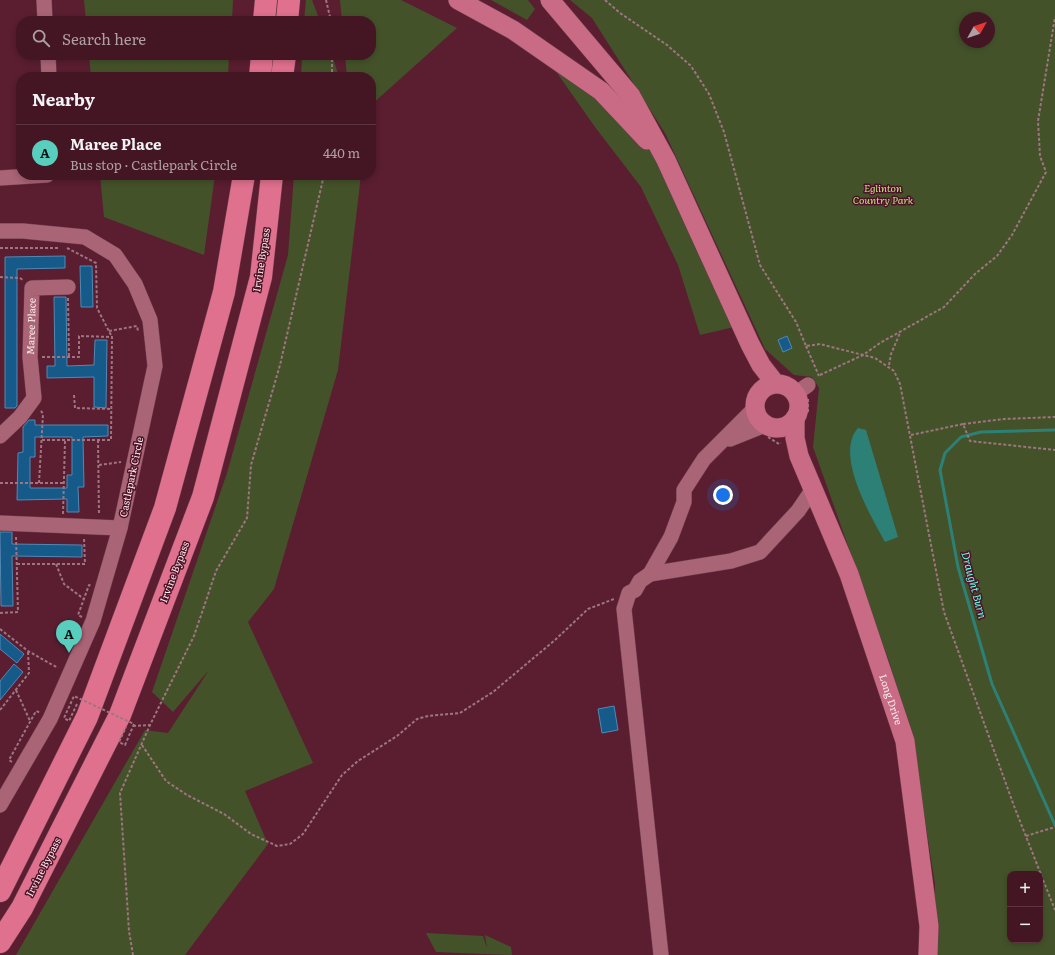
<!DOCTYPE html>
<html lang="en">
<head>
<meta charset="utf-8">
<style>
  body { margin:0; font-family:Literata,serif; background:#4b1f2c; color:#f1f3f6 }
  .controls { position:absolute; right:12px; bottom:12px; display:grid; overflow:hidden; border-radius:8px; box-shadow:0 2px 6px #0003 }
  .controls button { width:36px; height:36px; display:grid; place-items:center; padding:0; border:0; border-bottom:1px solid #5c3541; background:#441624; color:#f1f3f6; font:20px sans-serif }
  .compass { position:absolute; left:959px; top:12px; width:36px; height:36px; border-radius:50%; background:#441624; box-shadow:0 2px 6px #0003; rotate:50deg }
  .you { position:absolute; left:723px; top:495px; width:14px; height:14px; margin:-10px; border:3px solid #fff; border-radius:50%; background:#1a73e8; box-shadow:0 0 0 6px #1a73e833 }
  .badge { display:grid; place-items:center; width:26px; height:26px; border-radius:50%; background:#58cebf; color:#111; font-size:13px; font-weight:700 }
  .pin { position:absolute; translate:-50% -33px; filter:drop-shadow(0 1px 2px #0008) }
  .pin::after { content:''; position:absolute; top:21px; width:14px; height:12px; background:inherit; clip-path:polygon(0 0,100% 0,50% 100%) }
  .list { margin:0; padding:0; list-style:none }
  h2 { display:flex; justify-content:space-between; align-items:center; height:52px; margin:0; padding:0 16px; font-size:17px }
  h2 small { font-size:13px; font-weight:400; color:#af9fa6 }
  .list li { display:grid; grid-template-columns:26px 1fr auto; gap:12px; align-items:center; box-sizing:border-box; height:56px; padding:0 16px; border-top:1px solid #5c3541 }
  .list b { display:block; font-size:15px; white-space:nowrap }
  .list p { margin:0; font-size:13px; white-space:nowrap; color:#af9fa6 }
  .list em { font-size:13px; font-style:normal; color:#af9fa6 }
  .icon { flex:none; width:22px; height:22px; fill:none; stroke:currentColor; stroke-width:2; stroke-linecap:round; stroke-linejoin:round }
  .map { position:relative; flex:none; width:1055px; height:955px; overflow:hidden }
  .search { position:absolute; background:#441624; box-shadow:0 2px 6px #0003; left:16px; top:16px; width:360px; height:44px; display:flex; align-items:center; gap:10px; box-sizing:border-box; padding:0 14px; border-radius:16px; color:#af9fa6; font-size:15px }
  .panel { position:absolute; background:#441624; box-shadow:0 2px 6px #0003; left:16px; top:72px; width:360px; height:108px; border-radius:16px }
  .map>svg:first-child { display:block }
</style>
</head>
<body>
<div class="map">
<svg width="1055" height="955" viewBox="0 0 1055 955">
  <rect width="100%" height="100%" fill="#5a1e30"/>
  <g fill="#44522a" fill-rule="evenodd">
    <polygon points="84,0 233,0 232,21 86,21"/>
    <polygon points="306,0 312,0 320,21 304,21"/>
    <polygon points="340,0 401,0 457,28 371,105 371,77 347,77 345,55 371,55 371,21 342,21"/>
    <polygon points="491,0 528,0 535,9 527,20"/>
    <path d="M570,0H1055V955H935V884L915,757L890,664L813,447L819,388L812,377L794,375L765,349L665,133L592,18ZM965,18H989V42H965ZM1010,874H1040V940H1010Z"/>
    <polygon points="89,55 229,55 228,77 91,77"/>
    <polygon points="302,55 332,55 339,77 301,77"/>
    <polygon points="566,67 643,136 677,183 734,327 700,335 678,265 641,187 595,127 555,70"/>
    <polygon points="100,175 215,175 204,255 104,217"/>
    <polygon points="294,175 361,175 338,370 274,589 248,622 313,763 245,791 268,844 185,955 16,955 145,730 168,733 209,670 173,712 152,692 227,473 288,255"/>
    <polygon points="426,933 483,936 487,948 485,935 511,947 512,955 436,952"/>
  </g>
  <path fill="#2d8076" d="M858,428L866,430L898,537L885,542C871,516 834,455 858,428Z"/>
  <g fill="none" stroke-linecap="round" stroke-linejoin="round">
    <polyline stroke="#2d8076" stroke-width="3" points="1055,430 981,432 961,437 945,453 940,470 958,567 992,684 1055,825"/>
  </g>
  <g fill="#165a89" stroke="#5189b5" fill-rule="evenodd">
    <polygon points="65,256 65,268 17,269 17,406 15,408 5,408 5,257"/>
    <polygon points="80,266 92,266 93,307 81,307"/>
    <polygon points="54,297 66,297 67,366 94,365 95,340 107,340 106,408 94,407 94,377 47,378 47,366 55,366"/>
    <polygon points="787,336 792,348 783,352 778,340"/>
    <path d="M29,420H35V425H108V436L83,437L84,487H78L79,512H67V499L17,500L18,453L23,452V427ZM35,437H72V475H67V488H30V457H35Z"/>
    <polygon points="0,532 12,532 12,544 82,545 82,557 12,556 13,606 1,606"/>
    <polygon points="0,634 24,654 17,663 0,649"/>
    <polygon points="14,664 23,672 0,700 0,681"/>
    <polygon points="614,706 618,730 602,733 598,709"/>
  </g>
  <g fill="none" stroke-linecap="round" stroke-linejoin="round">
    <g stroke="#6d3e4f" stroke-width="16">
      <g id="minor">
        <polyline points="44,0 45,21"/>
        <polyline points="48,55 49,77"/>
        <polyline points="0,178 47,175"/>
        <polyline points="0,231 23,231 85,237 115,255 135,284 150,320 155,366 120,528 93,621 50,719 0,805"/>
        <polyline points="795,394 808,385"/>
        <path id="s1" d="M0,436L20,417L34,398L30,357L32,288L68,287"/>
        <polyline points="730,439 765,425"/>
        <polyline points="0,523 120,528"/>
        <polyline points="650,574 731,561 760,552 798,511 813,489"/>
        <polyline points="661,955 624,609 629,593 635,590 640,581 650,574 671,537 684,502 684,490 693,476 704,459 755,408"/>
      </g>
    </g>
    <g stroke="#6d3e4f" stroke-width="20">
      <g id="major">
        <polyline points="458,0 513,30 601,91 647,140"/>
        <polyline points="550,0 631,96 666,160 750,344 761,365 775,383"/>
        <circle cx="777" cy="406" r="22"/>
        <path id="s2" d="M795,418V438L799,456L849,574L905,741L929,926L928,955"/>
      </g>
    </g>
    <g stroke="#6d3e4f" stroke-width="23">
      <g id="highway">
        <polyline points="264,21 266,0"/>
        <polyline points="287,21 289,0"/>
        <polyline points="260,77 262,55"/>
        <polyline points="282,77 285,55"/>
        <polyline points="0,891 87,717 165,508 224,292 244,175"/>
        <polyline points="0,942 22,908 120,715 203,497 261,277 272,175"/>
      </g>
    </g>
    <g stroke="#9e7581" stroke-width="2" stroke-dasharray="3 2" stroke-linecap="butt">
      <polyline points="326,0 331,21"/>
      <polyline points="605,0 620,13 667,45 691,66 709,94 724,132 760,265 796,322 806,346 820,344 875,358 894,371 900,384 944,612 1014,806 1055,910"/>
      <polyline points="332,77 332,55"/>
      <polyline points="0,248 59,248"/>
      <polyline points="67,248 96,263 97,308 112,337"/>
      <polyline points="0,277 20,278 24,281"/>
      <polyline points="68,298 69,357"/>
      <polyline points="109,331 137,326 138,331"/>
      <polyline points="806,346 819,376"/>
      <polyline points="889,365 891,354 900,333"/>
      <polyline points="820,375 863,355 880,343 944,307 975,274 997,256 1012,235 1046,172 1040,156 1038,121 1055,17"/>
      <polyline points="74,395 75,408 112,409"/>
      <polyline points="808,412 808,399"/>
      <polyline points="963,424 1004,419 1055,417"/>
      <polyline points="911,435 963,424 970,441 1055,450"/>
      <polyline points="768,437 779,444 781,443"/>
      <polyline points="42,440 111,440 112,337 79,336 79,357 42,357"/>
      <polyline points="98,440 99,515"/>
      <polyline points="99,465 121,462"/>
      <polyline points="0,483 63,483"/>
      <polyline points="39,483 43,414 40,409"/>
      <polyline points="63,514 65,441"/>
      <polyline points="17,564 85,564 84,538"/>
      <polyline points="56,564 64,584 84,599"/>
      <polyline points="0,613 18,612 16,536"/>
      <polyline points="82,617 78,615 89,585 92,586"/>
      <polyline points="0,629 28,651 58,668"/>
      <polyline points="16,690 30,721"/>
      <polyline points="0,710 29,673 28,651"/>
      <polyline points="133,726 150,725 194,636 216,571 247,518 251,465 280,365 324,175"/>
      <polyline points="142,745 166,781 187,795 224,814 251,834 277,846 290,844 303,834 342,775 358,761 397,736 417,719 428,716 460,713 493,692 555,640 588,609 614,599"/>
      <polyline points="12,762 9,760 36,711 41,713"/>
      <polyline points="1026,836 1055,827"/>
      <polyline points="133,955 129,931 120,793 150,725"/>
    </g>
    <use href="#minor" stroke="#a96475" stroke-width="15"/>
    <use href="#major" stroke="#c96b84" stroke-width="19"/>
    <use href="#highway" stroke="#df708e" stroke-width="22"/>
    <polyline stroke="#9e7581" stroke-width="2" stroke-dasharray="3 2" stroke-linecap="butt" points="77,704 69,721 64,718 74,696 134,724 125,745 119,742 126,727"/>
  </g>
  <g text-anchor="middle" stroke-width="3" stroke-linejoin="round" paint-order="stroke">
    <g font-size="10" font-style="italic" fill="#c1e280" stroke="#4e1226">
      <text x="883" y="192">Eglinton<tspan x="883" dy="12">Country Park</tspan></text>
    </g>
    <g font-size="10" fill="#faeaed" stroke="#4e1226">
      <text transform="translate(261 260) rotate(-81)" y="4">Irvine Bypass</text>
      <text dy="4" stroke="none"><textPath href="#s1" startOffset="123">Maree Place</textPath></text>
      <text transform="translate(131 477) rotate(-78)" y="4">Castlepark Circle</text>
      <text transform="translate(174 572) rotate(-69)" y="4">Irvine Bypass</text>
      <text dy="4" stroke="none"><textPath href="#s2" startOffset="299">Long Drive</textPath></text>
      <text transform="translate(43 867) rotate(-63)" y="4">Irvine Bypass</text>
    </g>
    <g font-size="11" font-style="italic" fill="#68feec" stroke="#4e1226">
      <text transform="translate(974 585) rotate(75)" y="4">Draught Burn</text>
    </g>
  </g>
</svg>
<div class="controls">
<button>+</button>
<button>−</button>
</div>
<svg class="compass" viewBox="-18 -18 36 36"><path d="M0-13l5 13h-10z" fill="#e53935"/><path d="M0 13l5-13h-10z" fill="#af9fa6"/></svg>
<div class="you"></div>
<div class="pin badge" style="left:69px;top:653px">A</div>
<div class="search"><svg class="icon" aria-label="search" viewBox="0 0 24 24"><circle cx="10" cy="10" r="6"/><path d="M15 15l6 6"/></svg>Search here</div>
<section class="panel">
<h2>Nearby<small></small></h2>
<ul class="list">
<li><span class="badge">A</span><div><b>Maree Place</b><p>Bus stop · Castlepark Circle</p></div><em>440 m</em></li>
</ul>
</section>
</div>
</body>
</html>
